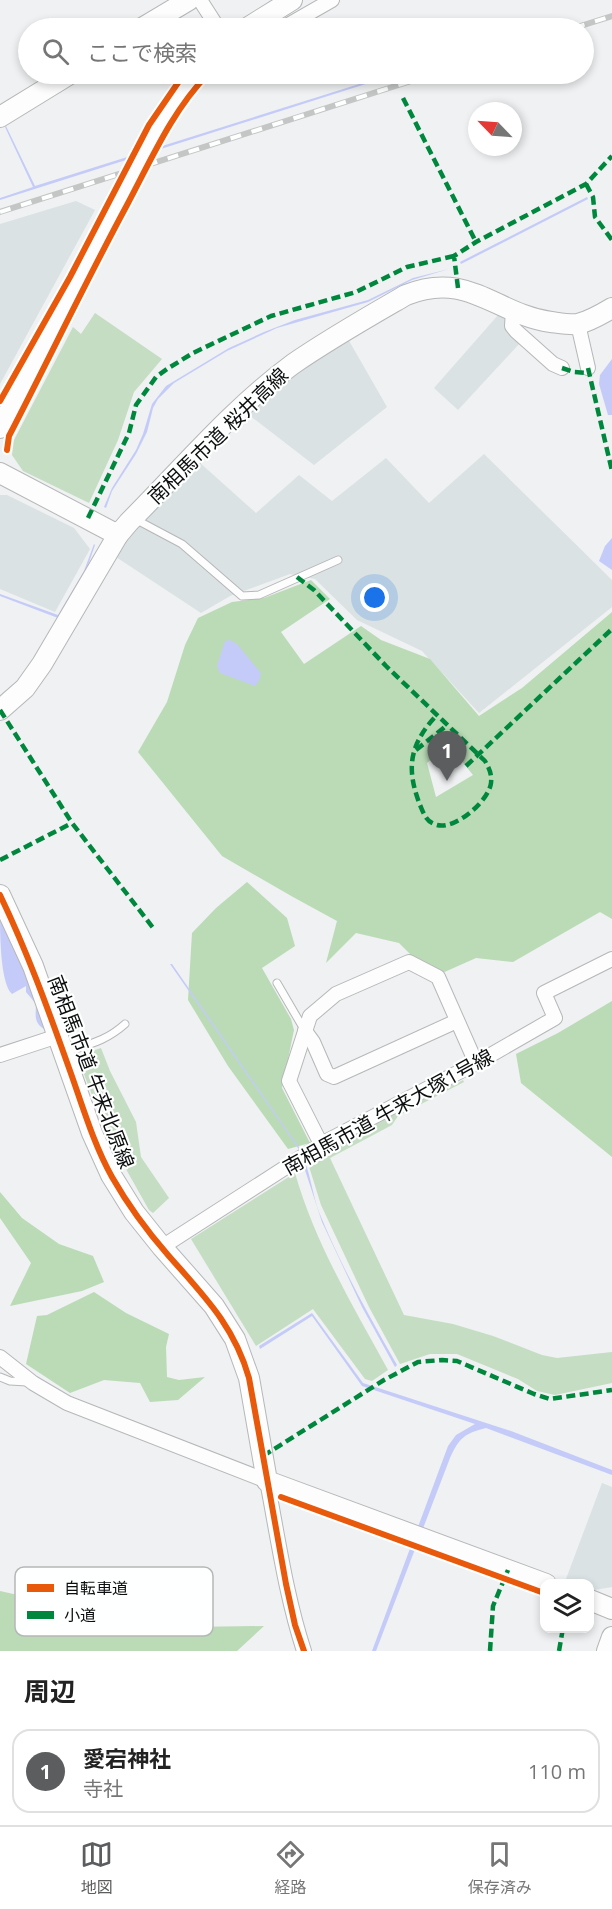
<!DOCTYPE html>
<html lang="ja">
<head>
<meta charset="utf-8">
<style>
  body { margin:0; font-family:"Open Sans","Noto Sans JP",sans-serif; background:#f6f6f6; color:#222 }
  .controls { position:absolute; right:18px; bottom:18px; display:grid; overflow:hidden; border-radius:12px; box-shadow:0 3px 9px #0003 }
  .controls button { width:54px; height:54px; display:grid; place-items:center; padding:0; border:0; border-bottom:2px solid #e0e0e0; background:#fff; color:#222; font:30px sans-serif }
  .compass { position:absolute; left:468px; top:102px; width:54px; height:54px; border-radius:50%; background:#fff; box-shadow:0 3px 9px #0003; rotate:295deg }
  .you { position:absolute; left:375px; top:598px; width:21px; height:21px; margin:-15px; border:4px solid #fff; border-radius:50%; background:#1a73e8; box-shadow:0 0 0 9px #1a73e833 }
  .badge { display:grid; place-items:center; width:39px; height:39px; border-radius:50%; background:#5c5d5e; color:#fff; font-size:20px; font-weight:700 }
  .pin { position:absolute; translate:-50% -50px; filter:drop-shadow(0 2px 3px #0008) }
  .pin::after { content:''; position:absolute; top:32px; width:21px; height:18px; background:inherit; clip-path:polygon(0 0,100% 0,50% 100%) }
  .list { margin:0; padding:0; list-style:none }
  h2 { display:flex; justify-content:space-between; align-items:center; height:78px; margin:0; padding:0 24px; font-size:26px }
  h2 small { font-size:20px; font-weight:400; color:#767676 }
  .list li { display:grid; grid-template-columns:39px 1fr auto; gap:18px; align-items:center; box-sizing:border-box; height:84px; margin:0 12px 12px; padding:0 12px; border:2px solid #e0e0e0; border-radius:18px }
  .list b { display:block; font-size:22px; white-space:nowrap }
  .list p { margin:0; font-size:20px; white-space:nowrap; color:#767676 }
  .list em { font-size:20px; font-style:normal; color:#767676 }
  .icon { flex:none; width:33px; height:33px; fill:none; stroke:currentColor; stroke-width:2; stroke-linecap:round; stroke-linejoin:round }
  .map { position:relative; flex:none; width:612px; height:1651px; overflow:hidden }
  .search { position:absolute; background:#fff; box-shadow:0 3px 9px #0003; left:18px; right:18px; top:18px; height:66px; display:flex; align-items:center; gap:15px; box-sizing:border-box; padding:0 21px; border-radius:33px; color:#767676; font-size:22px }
  .sheet { height:174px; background:#fff }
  nav { display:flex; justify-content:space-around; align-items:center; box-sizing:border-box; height:84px; border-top:2px solid #e0e0e0; background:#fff; font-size:16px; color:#767676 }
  nav a { display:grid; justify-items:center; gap:3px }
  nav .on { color:#5c5d5e }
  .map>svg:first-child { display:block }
</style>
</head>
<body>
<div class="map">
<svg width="612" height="1651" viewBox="0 0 612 1651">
  <rect width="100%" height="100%" fill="#eff1f2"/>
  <g fill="#dae2e3">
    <polygon points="76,201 95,210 0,384 0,224"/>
    <polygon points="499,314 510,319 520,343 458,410 434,388"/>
    <polygon points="348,339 387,407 314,465 249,415 287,379"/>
    <polygon points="484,454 612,580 612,607 479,713 422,651 357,620 315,579 290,574 230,596 201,613 116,557 132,530 199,462 256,513 299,475 332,501 386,458 429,503"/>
    <polygon points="0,495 7,495 74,528 90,549 55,612 0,589"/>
    <polygon points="602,1483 612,1487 612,1587 594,1590 590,1588 590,1584 578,1583 566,1579"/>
  </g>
  <g fill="#c5ddc3">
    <polygon points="95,313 162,359 134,392 118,440 89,503 23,471 12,455 14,440 73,327 81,334"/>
    <polygon points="101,1048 110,1071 136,1122 141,1157 169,1198 153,1213 149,1210 109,1139 77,1056"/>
    <polygon points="463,1080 464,1082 398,1116 392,1125 330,1158 404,1315 453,1324 493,1336 542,1355 557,1358 612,1352 612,1383 555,1395 537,1391 518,1379 457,1354 430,1354 400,1364 369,1307 321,1205 307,1160 327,1147 448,1084 454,1085"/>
    <path d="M295,1173C315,1243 353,1306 388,1370L372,1381L365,1379L313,1309L256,1346L191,1239Z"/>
  </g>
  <g fill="#badbb6" fill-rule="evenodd">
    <path d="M311,580L330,599L281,632L304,664L361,626L381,640L430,659L479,716L522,688L612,612V919L600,912L513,962L476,958L440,974L419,963L399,943L356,933L326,963L337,921L293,897L222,856L138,752L167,702L185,645L198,618L232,602L264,598ZM448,744L473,775L436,797L427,763Z"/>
    <polygon points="247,882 287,918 295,946 262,968 291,1019 294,1030 282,1088 310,1143 288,1149 228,1066 188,1000 192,933 216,908"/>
    <polygon points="612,1001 612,1157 521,1083 516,1054 558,1033"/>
    <polygon points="0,1192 22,1218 59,1244 93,1256 104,1282 82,1291 10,1306 31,1263 0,1218"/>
    <polygon points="94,1292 126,1313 169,1334 166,1347 167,1377 179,1380 205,1377 178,1400 150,1402 140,1383 104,1380 70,1393 26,1364 37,1316 47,1315"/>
    <polygon points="0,1591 134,1621 190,1627 264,1626 237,1651 0,1651"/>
  </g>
  <g fill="#c4cbf8">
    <polygon points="391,74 397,74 0,200 0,198 33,187 5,127 6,126 35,186"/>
    <polygon points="587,197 588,199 461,264 460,262"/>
    <polygon points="449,269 412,280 368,302 277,328 227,351 174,383 158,399 153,408 147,432 136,454 112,491 106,508 104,507 112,488 136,450 143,434 152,404 166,386 229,348 264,332 295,320 368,300 413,278"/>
    <polygon points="612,359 612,415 608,415 599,384 600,375"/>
    <polygon points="612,538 612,570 599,561 605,546"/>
    <polygon points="94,544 95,545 86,571 58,618 0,596 0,594 58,615 84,571"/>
    <polygon points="230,640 237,644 261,673 259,681 255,686 220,673 217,666 225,641"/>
    <path d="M0,912L47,1027L44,1029C33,1022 36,1014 36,1004L26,992V986L12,994C0,983 0,932 0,912Z"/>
    <polygon points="170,964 172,964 287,1130 301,1150 300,1151"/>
    <path d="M305,1162C311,1178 313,1196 319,1212C340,1264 369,1316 397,1365L395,1367L362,1307L322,1222L303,1164Z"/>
    <path d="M312,1313L363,1383L511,1431L612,1470V1475L486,1428C465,1433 459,1438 450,1458L376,1651H372L448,1446L456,1435L475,1424L362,1386L312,1316L260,1349L259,1346Z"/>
  </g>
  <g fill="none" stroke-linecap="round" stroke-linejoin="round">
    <g stroke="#b6b7b8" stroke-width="9">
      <g id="lane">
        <polyline points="135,519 182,544 242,596 259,595 338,560"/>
        <polyline points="277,983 305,1031"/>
        <path d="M66,1052C90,1044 106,1041 125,1024"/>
        <polyline points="0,1377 10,1381 27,1382"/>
      </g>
    </g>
    <g stroke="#b6b7b8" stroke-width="16">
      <g id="street">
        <polyline points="200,0 218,28"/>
        <polyline points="283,28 332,0"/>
        <polyline points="513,311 512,326 516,331 553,364 562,368"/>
        <polyline points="578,324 588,368"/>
        <polyline points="305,1031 313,1042 327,1074 334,1077 457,1021"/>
        <polyline points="0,1055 58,1036"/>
        <polyline points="321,1144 289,1081 310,1016 336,994 409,962 438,977 476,1063"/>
        <polyline points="162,1247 325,1142 482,1060 555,1018 544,993 612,959"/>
        <path d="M0,1357L33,1383L67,1403L267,1481C278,1538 286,1596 304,1651"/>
      </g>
    </g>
    <g stroke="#b6b7b8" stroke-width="22">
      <g id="secondary">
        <polyline points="142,28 189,0"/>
        <polyline points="247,28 292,0"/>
        <polyline points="0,117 70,74"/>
        <polyline points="0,428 25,382"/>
        <path d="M0,473L118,535L129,522C182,469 232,409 293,364C329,339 368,317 406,295C468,270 495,314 551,322C559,323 570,325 578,324C590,321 602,314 612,308"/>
        <polyline points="0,710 25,688 42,664 118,535"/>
        <polyline points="0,895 33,966 92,1133 111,1175 134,1212 162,1247 214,1306 235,1339 249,1378 267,1481 546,1584"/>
        <polyline points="590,1600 612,1609"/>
        <polyline points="607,1651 612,1637"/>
      </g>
    </g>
    <use href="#lane" stroke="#fdfdfd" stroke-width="7"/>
    <use href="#street" stroke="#fdfdfd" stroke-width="14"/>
    <use href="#secondary" stroke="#fdfdfd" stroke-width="20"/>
    <g stroke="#c4c5c5" stroke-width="6">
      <g id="rail">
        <polyline points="574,28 612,16"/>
        <polyline points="0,212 433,74"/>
      </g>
    </g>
    <use href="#rail" stroke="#feffff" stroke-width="4" stroke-dasharray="11" stroke-linecap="butt"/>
    <g stroke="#b6b7b8" stroke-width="22" stroke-linecap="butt">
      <polyline id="secondary-bridge" points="25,382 158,128 178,95 197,74"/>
    </g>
    <use href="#secondary-bridge" stroke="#fdfdfd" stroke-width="20"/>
    <g stroke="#00873e" stroke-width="4.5" stroke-dasharray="9 4.5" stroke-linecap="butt">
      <polyline points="403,98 476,242"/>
      <polyline points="586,184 593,197 595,217 612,240"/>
      <polyline points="458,288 454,256 476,242 586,184 612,156"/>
      <polyline points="562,368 574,372 589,373"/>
      <polyline points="588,368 612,471"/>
      <polyline points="88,518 129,433 136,405 156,377 167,369 193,353 271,316 356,292 407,267 454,256"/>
      <path d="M297,577L314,590L386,666L485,761C489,768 492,774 491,783C489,801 455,830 437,825C426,822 424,814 420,805C406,769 409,745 436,716"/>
      <polyline points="0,710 72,823 154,929"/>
      <polyline points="416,750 446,726"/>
      <polyline points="466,766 612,629"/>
      <polyline points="0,860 72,823"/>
      <polyline points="263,1456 384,1380 418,1362 442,1360 457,1361 534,1394 550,1399 612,1390"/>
      <polyline points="490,1651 493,1606 508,1570"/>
      <polyline points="559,1651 563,1628"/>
    </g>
    <g stroke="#feffff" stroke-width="10">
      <g id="cycleway">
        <polyline points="0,401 70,277 149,125 184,74"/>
        <path d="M7,450L9,436C49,359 86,281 127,205C151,160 172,111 208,74"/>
        <path d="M0,895C27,951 48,1009 69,1068C82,1104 93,1143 112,1177C128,1205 147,1231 168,1255C203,1295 234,1325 249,1378L286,1584L295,1625L304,1651"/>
        <polyline points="281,1497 544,1593"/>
      </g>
    </g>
    <use href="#cycleway" stroke="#e8590c" stroke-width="6"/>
  </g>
  <g text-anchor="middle" stroke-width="4.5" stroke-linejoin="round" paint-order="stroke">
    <g font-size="20" fill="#0d0e0f" stroke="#feffff">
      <text transform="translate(218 436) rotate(-44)" y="7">南相馬市道 桜井高線</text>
      <text transform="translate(91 1072) rotate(69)" y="7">南相馬市道 牛来北原線</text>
      <text transform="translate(388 1112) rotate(-29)" y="7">南相馬市道 牛来大塚1号線</text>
    </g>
  </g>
  <rect x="15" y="1567" width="198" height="69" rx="9" fill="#feffff" stroke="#b6b7b7" stroke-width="1.5"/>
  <rect x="27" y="1584" width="27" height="8" fill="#e8590c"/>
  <rect x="27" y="1611" width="27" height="8" fill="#00873e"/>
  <g font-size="16" fill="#0d0e0f">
    <text x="64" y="1594">自転車道</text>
    <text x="64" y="1621">小道</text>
  </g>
</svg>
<div class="controls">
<button><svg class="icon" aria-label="layers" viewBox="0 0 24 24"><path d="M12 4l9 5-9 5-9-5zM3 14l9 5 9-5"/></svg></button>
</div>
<svg class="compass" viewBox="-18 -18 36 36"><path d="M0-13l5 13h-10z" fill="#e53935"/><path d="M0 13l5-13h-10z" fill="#767676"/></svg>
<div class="you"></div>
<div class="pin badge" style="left:447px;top:781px">1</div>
<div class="search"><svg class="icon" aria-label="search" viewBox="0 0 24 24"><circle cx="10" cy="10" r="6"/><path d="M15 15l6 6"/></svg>ここで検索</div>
</div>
<section class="sheet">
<h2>周辺<small></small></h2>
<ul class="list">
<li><span class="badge">1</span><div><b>愛宕神社</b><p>寺社</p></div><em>110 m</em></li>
</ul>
</section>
<nav>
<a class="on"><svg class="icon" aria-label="map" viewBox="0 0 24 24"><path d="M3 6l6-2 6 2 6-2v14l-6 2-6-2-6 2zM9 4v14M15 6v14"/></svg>地図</a>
<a><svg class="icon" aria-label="directions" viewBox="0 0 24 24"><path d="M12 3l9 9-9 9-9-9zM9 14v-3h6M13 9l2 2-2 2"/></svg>経路</a>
<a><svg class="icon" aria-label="saved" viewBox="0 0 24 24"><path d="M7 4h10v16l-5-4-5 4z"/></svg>保存済み</a>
</nav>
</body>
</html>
